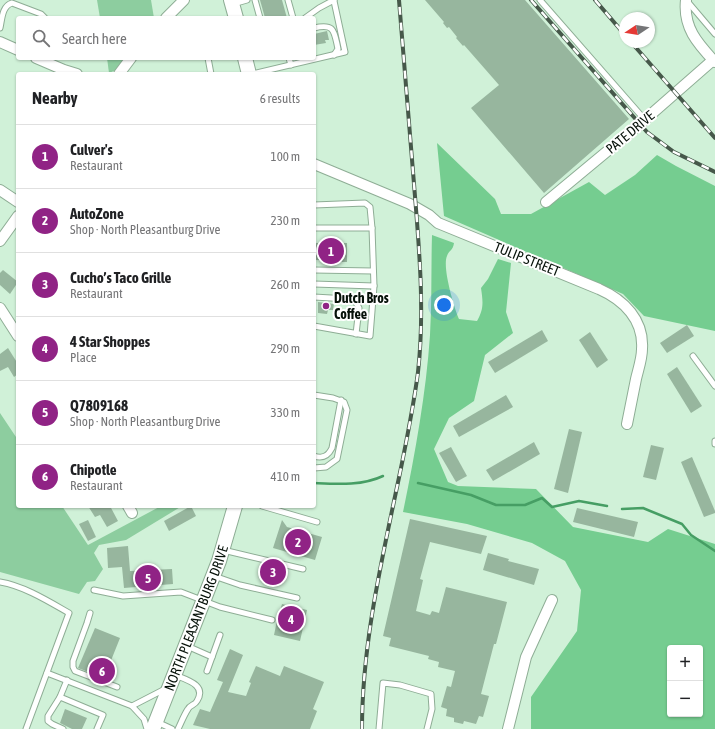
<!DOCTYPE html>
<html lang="en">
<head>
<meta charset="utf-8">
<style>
  body { margin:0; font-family:"Asap Condensed",sans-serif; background:#f6f6f6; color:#202124 }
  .controls { position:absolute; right:12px; bottom:12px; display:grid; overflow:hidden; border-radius:4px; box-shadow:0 1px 3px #0004 }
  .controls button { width:36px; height:36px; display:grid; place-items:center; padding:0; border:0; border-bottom:1px solid #e0e0e0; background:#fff; color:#202124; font:20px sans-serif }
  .compass { position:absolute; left:619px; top:12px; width:36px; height:36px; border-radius:50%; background:#fff; box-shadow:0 1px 3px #0004; rotate:258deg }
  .you { position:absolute; left:444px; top:305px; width:14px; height:14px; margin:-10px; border:3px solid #fff; border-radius:50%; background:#1a73e8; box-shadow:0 0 0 6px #1a73e833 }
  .badge { display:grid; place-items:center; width:26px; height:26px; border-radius:50%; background:#902385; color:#fff; font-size:13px; font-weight:700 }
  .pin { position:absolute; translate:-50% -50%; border:2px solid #fff; box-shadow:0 1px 4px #0006 }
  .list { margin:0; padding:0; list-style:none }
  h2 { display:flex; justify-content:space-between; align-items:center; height:52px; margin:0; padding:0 16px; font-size:17px }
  h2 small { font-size:13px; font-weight:400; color:#757577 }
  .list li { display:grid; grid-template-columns:26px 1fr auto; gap:12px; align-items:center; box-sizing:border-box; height:64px; padding:0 16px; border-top:1px solid #e0e0e0 }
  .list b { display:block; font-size:15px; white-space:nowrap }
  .list p { margin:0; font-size:13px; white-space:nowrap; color:#757577 }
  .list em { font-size:13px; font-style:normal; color:#757577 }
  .icon { flex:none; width:22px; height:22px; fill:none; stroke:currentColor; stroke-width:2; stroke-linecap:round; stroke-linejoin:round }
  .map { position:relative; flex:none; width:715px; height:729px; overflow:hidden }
  .search { position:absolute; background:#fff; box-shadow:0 1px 3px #0004; left:16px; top:16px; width:300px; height:44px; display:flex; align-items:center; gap:10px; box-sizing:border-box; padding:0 14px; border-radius:4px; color:#757577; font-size:15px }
  .panel { position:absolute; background:#fff; box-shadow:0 1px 3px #0004; left:16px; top:72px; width:300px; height:436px; border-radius:4px }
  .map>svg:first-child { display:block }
</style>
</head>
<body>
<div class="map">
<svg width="715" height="729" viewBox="0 0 715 729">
  <rect width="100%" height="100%" fill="#d0f1d8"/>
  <g fill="#8dcd9f">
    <polygon points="97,0 151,0 154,18 100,18"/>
    <polygon points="107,58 126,58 116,70 109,73"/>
    <polygon points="0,413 18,440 18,506 62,506 88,545 161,506 182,506 126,540 99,545 94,553 103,569 95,581 87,582 79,594 0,572"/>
  </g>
  <g fill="#75cd90" fill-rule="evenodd">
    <polygon points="437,143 495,199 501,214 531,214 589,182 605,195 635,175 657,155 676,166 715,186 715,331 644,316 623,294 444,216"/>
    <path d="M432,235L454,243C453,251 449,250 447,256C442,267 454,307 459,319L477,321C484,309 483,302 481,288L488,279L498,259L511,263L506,312L513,333L485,355L474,401L449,418L434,449L448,482L458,486L536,489L573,527L648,542L668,529L715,544V729H531V697L577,631L581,590L565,561L532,543L467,524L403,512C415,454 426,394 430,335C432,301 431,268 432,235ZM670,648H700V714H670Z"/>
  </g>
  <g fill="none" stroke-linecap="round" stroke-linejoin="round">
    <g stroke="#469e64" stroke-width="2.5">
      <path d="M314,483C336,484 362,486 383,476"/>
      <polyline points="418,483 471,495 496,505 525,505 542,498 552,507 579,501 607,506"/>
      <polyline points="622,509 643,508 682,524 691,535 715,551"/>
    </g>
  </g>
  <g fill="#97b69e">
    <polygon points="260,0 282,0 287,18 265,18"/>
    <polygon points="425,0 525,0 629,119 544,193 471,108 499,85 464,45 463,46 456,38 457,37 449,27 447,28 443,23 444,22"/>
    <polygon points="327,31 329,40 325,40 326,43 314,45 314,34"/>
    <polygon points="314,243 347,243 347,262 328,262 328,260 314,260"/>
    <polygon points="3,270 18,282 10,294 0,285 0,273"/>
    <polygon points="318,302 334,304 333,310 328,310 327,314 318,313"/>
    <polygon points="687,325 694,336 667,353 660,343"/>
    <polygon points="542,330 548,341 495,373 488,362"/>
    <polygon points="590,332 608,360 597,368 579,340"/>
    <polygon points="8,348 18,364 18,374 14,377 8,367 0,371 0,354"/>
    <polygon points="677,367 702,406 691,413 667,374"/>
    <polygon points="506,395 513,407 459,437 453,426"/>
    <polygon points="569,429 582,432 568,493 554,489"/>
    <polygon points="534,442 540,454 493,481 486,470"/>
    <polygon points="651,445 664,448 656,480 643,477"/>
    <polygon points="451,447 467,476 456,482 439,453"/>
    <polygon points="692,457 715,511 715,513 704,517 681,462"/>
    <polygon points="88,506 110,506 118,521 107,527 100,515 95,517"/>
    <polygon points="191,506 196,516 169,531 164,521"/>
    <polygon points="577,508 638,522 634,537 573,522"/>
    <polygon points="410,519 487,536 481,554 430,542 420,579 423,580 416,611 430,615 432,611 439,613 446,587 507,602 496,644 494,644 481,694 489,696 483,717 479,716 476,724 464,721 463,724 454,722 454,718 446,716 447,709 441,707 447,686 451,687 455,671 438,667 439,662 428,659 429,656 389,646 391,638 383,636"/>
    <polygon points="88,520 96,537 88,541 79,524"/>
    <polygon points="282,520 287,527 322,537 315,560 273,548"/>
    <polygon points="128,546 130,571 172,569 173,584 124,588 122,567 108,568 107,548"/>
    <polygon points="488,553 509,559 508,561 539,569 534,585 483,570"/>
    <polygon points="264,564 286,569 283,573 280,585 262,582 261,578"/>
    <polygon points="282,604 307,610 300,641 274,635 279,611 280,611"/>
    <polygon points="95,628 120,638 104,678 78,668"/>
    <polygon points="230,649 243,655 228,692 246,696 251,683 249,682 256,666 280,676 284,666 324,682 313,709 317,711 310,729 210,729 193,725 200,709 210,712 223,682 217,680"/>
    <polygon points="65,709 87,718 82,729 72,729 60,723"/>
  </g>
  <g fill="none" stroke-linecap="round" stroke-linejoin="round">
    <g stroke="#8ead95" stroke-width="7">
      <g id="service">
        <polyline points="255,0 260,18"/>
        <polyline points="288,0 293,18"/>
        <polyline points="540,0 645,120"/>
        <polyline points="687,1 715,34"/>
        <polyline points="233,4 247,0"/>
        <polyline points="305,18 319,8 334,0"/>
        <path d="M0,28C2,19 2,6 12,3L41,14L45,18"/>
        <path d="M314,28C335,23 334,31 338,49L334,55"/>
        <polyline points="208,58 211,74"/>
        <polyline points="289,58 291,65"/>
        <polyline points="252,74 345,52 334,1"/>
        <polyline points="314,205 365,203 370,207 372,228 374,286 314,284"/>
        <polyline points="314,228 372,228"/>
        <polyline points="314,270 373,271"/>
        <polyline points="314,297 348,299 355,301 359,308 356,334"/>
        <polyline points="314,326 370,336 374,286"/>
        <polyline points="693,356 715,386"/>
        <polyline points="314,395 333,398 344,402 347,410 337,459 326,467 314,468"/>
        <polyline points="715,444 715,441"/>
        <path d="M314,456C323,459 328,456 332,448L341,400"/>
        <polyline points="262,506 317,522"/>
        <polyline points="223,550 303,569"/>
        <polyline points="214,576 240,585 297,598"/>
        <path d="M0,582C24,586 48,601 69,613L26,729"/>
        <polyline points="94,590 123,596 181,592 220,607 272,620"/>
        <polyline points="90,613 87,623 73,661 73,667 75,671 117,687"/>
        <polyline points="187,646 212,657"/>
        <polyline points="207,671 220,635"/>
        <polyline points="47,673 132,706 144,719 147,729"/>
        <path d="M175,675C187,680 207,685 197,701C195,705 190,705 188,709C184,715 181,723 178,729"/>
        <polyline points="60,697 103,715 97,729"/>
        <polyline points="132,706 165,689"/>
        <polyline points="157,722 172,729"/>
        <polyline points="63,729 52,724 48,721 48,716 60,697 67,680"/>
        <polyline points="379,729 383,683 400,685 431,694 432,709 427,729"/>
      </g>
    </g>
    <g stroke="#8ead95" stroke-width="12">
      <g id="minor">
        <path d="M686,0C683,27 697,43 715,62"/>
        <polyline points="166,18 184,0"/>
        <polyline points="0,42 18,50"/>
        <polyline points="36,58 64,70 77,74"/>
        <polyline points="119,74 131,58"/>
        <path d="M314,164L410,204L429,215L438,223L599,289C624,300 644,320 642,349C642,359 638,370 636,379C633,394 630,409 627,424"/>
        <polyline points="0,190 18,202"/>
        <polyline points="546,202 640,124 713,60"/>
        <polyline points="0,241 18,216"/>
        <polyline points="0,308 18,336"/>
        <polyline points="128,506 132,513"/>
        <polyline points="508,729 526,657 552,600"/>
      </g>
    </g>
    <g stroke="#8ead95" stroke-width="16">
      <g id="secondary">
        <polyline points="231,0 236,18"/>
        <polyline points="245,58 249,74"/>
        <path id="s1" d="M153,729L219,561L235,506"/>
      </g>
    </g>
    <use href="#service" stroke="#fff" stroke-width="5"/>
    <use href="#minor" stroke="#fff" stroke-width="10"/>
    <use href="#secondary" stroke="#fff" stroke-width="14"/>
    <g stroke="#46584a" stroke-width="4">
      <g id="rail">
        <polyline points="531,0 647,132 674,152 715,172"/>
        <polyline points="595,0 625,35"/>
        <polyline points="631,42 715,138"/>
        <path d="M362,729C362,639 384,551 402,463C408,433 414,403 418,372C425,310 419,246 414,184C409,123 404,61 399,0"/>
      </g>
    </g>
    <use href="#rail" stroke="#fff" stroke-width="2.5" stroke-dasharray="8" stroke-linecap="butt"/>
  </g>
  <circle fill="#902385" stroke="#fff" stroke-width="1.5" cx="326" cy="306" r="4"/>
  <g text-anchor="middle" stroke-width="4" stroke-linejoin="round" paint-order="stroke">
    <g font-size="14" fill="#061109" stroke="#fff">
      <text transform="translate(630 132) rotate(-40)" y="5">PATE DRIVE</text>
      <text transform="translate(527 259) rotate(22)" y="5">TULIP STREET</text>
      <text dy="5" stroke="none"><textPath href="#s1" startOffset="119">NORTH PLEASANTBURG DRIVE</textPath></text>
    </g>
    <g font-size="14" font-weight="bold" fill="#061109" stroke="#fff" text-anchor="start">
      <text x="334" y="303">Dutch Bros<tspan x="334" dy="16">Coffee</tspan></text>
    </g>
  </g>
</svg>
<div class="controls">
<button>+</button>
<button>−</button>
</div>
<svg class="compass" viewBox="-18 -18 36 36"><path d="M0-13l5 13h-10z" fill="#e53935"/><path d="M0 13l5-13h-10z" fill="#757577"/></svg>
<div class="you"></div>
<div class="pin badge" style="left:331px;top:251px">1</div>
<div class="pin badge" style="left:298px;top:542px">2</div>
<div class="pin badge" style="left:273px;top:572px">3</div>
<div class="pin badge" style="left:291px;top:619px">4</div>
<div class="pin badge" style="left:148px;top:578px">5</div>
<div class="pin badge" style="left:102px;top:671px">6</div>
<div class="search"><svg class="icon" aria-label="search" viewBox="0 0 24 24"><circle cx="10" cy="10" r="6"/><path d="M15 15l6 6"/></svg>Search here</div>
<section class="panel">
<h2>Nearby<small>6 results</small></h2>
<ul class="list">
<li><span class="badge">1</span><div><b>Culver's</b><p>Restaurant</p></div><em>100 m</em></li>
<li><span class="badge">2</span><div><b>AutoZone</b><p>Shop · North Pleasantburg Drive</p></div><em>230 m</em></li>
<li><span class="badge">3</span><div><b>Cucho’s Taco Grille</b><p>Restaurant</p></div><em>260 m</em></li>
<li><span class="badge">4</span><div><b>4 Star Shoppes</b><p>Place</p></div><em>290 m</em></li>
<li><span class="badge">5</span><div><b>Q7809168</b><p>Shop · North Pleasantburg Drive</p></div><em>330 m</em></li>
<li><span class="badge">6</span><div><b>Chipotle</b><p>Restaurant</p></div><em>410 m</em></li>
</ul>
</section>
</div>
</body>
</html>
